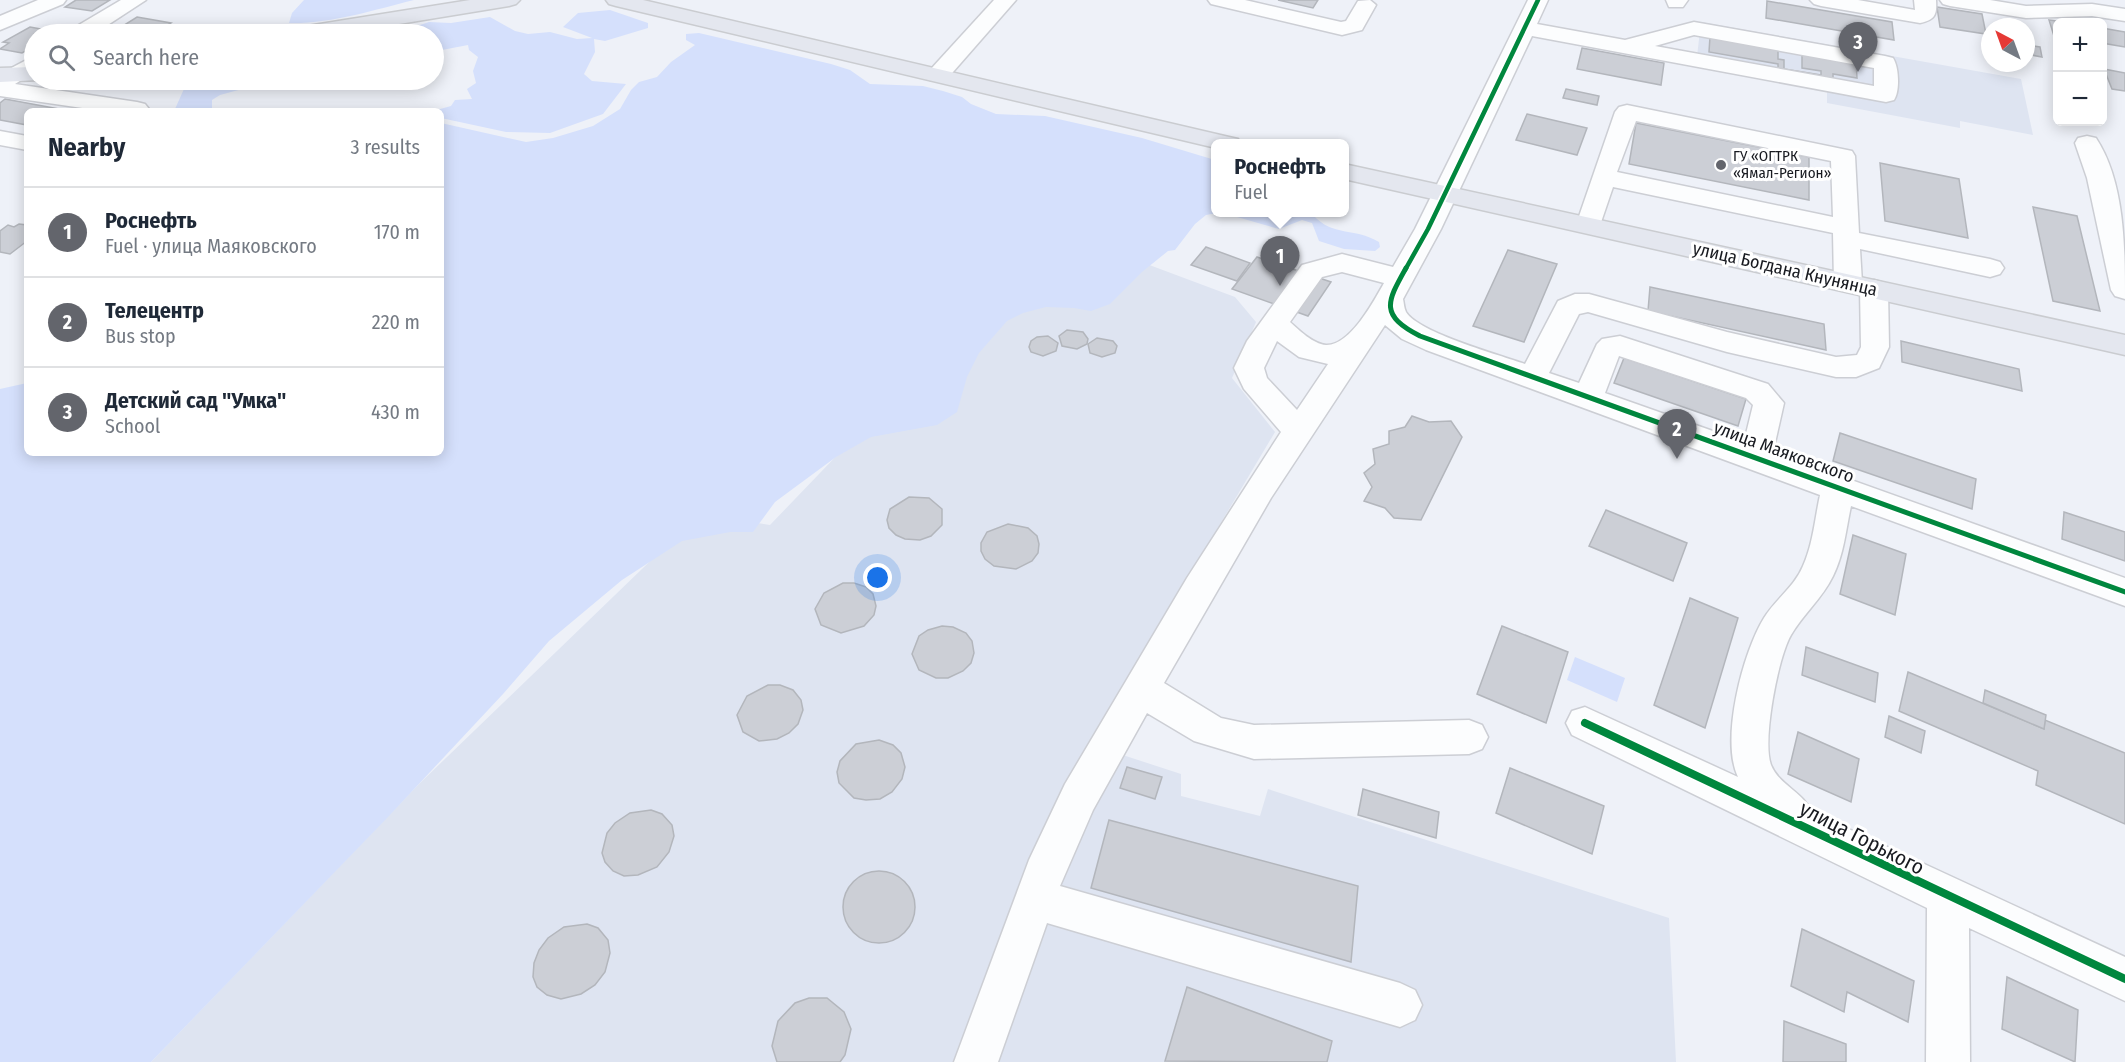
<!DOCTYPE html>
<html lang="en">
<head>
<meta charset="utf-8">
<style>
  body { margin:0; font-family:"Fira Sans Condensed",sans-serif; background:#f2f2f3; color:#1f2937 }
  .controls { position:absolute; right:18px; top:18px; display:grid; overflow:hidden; border-radius:9px; box-shadow:0 3px 15px #0003 }
  .controls button { width:54px; height:54px; display:grid; place-items:center; padding:0; border:0; border-bottom:2px solid #e0e1e3; background:#fff; color:#1f2937; font:30px sans-serif }
  .compass { position:absolute; left:1981px; top:18px; width:54px; height:54px; border-radius:50%; background:#fff; box-shadow:0 3px 15px #0003; rotate:319deg }
  .you { position:absolute; left:878px; top:578px; width:21px; height:21px; margin:-15px; border:4px solid #fff; border-radius:50%; background:#1a73e8; box-shadow:0 0 0 9px #1a73e833 }
  .badge { display:grid; place-items:center; width:39px; height:39px; border-radius:50%; background:#63656c; color:#fff; font-size:20px; font-weight:700 }
  .pin { position:absolute; translate:-50% -50px; filter:drop-shadow(0 2px 3px #0008) }
  .pin::after { content:''; position:absolute; top:32px; width:21px; height:18px; background:inherit; clip-path:polygon(0 0,100% 0,50% 100%) }
  .popup { position:absolute; left:1211px; top:139px; width:138px; height:78px; box-sizing:border-box; display:grid; place-content:center; border-radius:9px; background:#fff; filter:drop-shadow(0 2px 4px #0005); font-size:20px; white-space:nowrap; color:#747a83 }
  .popup b { font-size:22px; color:#1f2937 }
  .popup::after { content:''; position:absolute; left:50%; top:100%; margin-left:-12px; border:12px solid transparent; border-top-color:#fff }
  .list { margin:0; padding:0; list-style:none }
  h2 { display:flex; justify-content:space-between; align-items:center; height:78px; margin:0; padding:0 24px; font-size:26px }
  h2 small { font-size:20px; font-weight:400; color:#747a83 }
  .list li { display:grid; grid-template-columns:39px 1fr auto; gap:18px; align-items:center; box-sizing:border-box; height:90px; padding:0 24px; border-top:2px solid #e0e1e3 }
  .list b { display:block; font-size:22px; white-space:nowrap }
  .list p { margin:0; font-size:20px; white-space:nowrap; color:#747a83 }
  .list em { font-size:20px; font-style:normal; color:#747a83 }
  .icon { flex:none; width:33px; height:33px; fill:none; stroke:currentColor; stroke-width:2; stroke-linecap:round; stroke-linejoin:round }
  .map { position:relative; flex:none; width:2125px; height:1062px; overflow:hidden }
  .search { position:absolute; background:#fff; box-shadow:0 3px 15px #0003; left:24px; top:24px; width:420px; height:66px; display:flex; align-items:center; gap:15px; box-sizing:border-box; padding:0 21px; border-radius:33px; color:#747a83; font-size:22px }
  .panel { position:absolute; background:#fff; box-shadow:0 3px 15px #0003; left:24px; top:108px; width:420px; height:348px; border-radius:9px }
  .map>svg:first-child { display:block }
</style>
</head>
<body>
<div class="map">
<svg width="2125" height="1062" viewBox="0 0 2125 1062">
  <rect width="100%" height="100%" fill="#eef1f8"/>
  <g fill="#dee4f1">
    <polygon points="1701,22 2021,79 2033,135 1960,121 1960,128 1827,103 1827,90 1696,65"/>
    <polygon points="1128,257 1235,297 1256,322 1232,378 1275,432 1089,744 1181,774 1181,796 1260,816 1268,789 1669,918 1676,1062 151,1062 419,784 699,514 770,525 868,423 988,271"/>
  </g>
  <g fill="#d5e0fc">
    <path d="M304,0H414C374,10 330,24 289,23L292,13Z"/>
    <polygon points="610,10 648,23 648,28 605,41 594,39 595,52 584,74 592,81 626,84 603,114 550,133 506,132 441,118 441,111 433,111 451,106 455,100 472,99 467,89 476,83 473,71 478,57 469,50 468,45 442,50 434,61 434,34 405,34 405,30 429,22 451,23 490,17 515,31 528,34 550,32 577,39 592,38 563,27 578,13"/>
    <polygon points="699,33 831,64 850,70 870,84 923,86 943,91 962,97 971,104 996,114 1045,116 1142,138 1215,160 1217,213 1206,215 1195,224 1175,250 1168,251 1142,272 1110,304 1091,311 1074,308 1046,307 1023,313 1007,321 979,353 967,377 957,412 937,425 871,437 836,457 775,502 753,532 730,532 682,541 622,580 549,641 503,694 388,817 151,1062 0,1062 0,389 27,383 27,453 441,453 441,123 526,142 553,138 593,126 620,109 631,90 639,82 657,77 671,62 695,45 686,40 686,34"/>
    <polygon points="188,80 276,80 220,95 212,100 212,111 178,111 175,109"/>
    <path d="M1223,213H1316L1313,215C1333,237 1354,227 1379,242L1380,247L1375,251L1344,249L1319,241L1312,223L1302,220L1279,229Z"/>
    <polygon points="1575,657 1625,678 1617,702 1567,680"/>
  </g>
  <g fill="#cccfd6" stroke="#b3b6bc" stroke-width="1.5">
    <polygon points="76,0 110,0 92,11 65,7"/>
    <polygon points="1278,0 1318,0 1313,8"/>
    <polygon points="1767,1 1892,22 1894,40 1766,18"/>
    <polygon points="1937,7 1982,14 1986,34 1940,27"/>
    <polygon points="137,17 171,23 154,34 110,34"/>
    <polygon points="2049,20 2065,22 2058,22 2058,36 2054,36"/>
    <polygon points="30,27 57,32 53,34 34,34 34,46 22,53 0,49 9,43 3,42"/>
    <polygon points="2102,28 2125,32 2125,47 2102,43"/>
    <polygon points="1710,37 1778,49 1778,59 1784,60 1784,69 1821,75 1821,71 1802,68 1802,52 1856,61 1857,78 1833,74 1833,80 1778,71 1778,64 1709,52"/>
    <polygon points="2026,45 2040,47 2042,57 2026,54"/>
    <polygon points="1582,48 1664,63 1661,85 1577,69"/>
    <polygon points="2104,69 2125,73 2125,91 2112,89"/>
    <polygon points="1566,89 1599,96 1597,105 1563,98"/>
    <polygon points="5,99 70,111 27,111 27,125 0,120 0,103"/>
    <polygon points="1527,114 1587,128 1577,155 1516,140"/>
    <polygon points="1636,123 1809,157 1809,200 1629,164"/>
    <polygon points="1880,163 1959,179 1968,238 1885,221"/>
    <polygon points="2033,207 2077,216 2100,311 2053,301"/>
    <polygon points="19,224 27,225 27,241 10,254 0,252 0,231 8,225 14,227"/>
    <polygon points="1206,247 1250,263 1237,281 1191,265"/>
    <polygon points="1508,250 1557,264 1524,342 1473,326"/>
    <polygon points="1257,257 1331,282 1308,316 1232,289"/>
    <polygon points="1650,287 1824,324 1826,350 1648,311"/>
    <polygon points="1067,330 1083,332 1088,339 1087,344 1077,349 1062,346 1059,336"/>
    <polygon points="1048,336 1058,343 1056,351 1043,356 1031,352 1029,347 1031,341 1037,337"/>
    <polygon points="1097,338 1113,341 1117,346 1115,353 1102,357 1090,353 1088,344"/>
    <polygon points="1901,341 2019,369 2022,391 1902,362"/>
    <polygon points="1624,358 1746,399 1738,426 1614,383"/>
    <polygon points="1412,416 1429,422 1451,421 1462,437 1421,520 1394,518 1385,508 1364,501 1372,487 1364,473 1375,464 1373,449 1389,444 1389,431 1405,427"/>
    <polygon points="1840,433 1976,479 1972,509 1833,461"/>
    <polygon points="909,497 929,498 942,509 942,525 931,536 920,540 905,539 896,535 889,528 887,520 890,509"/>
    <polygon points="1606,510 1687,543 1673,581 1589,546"/>
    <polygon points="2064,512 2125,532 2125,561 2062,539"/>
    <polygon points="1008,524 1028,528 1037,536 1039,544 1038,553 1032,561 1016,569 994,566 985,559 981,551 981,543 987,532"/>
    <polygon points="1853,535 1906,554 1895,615 1840,594"/>
    <polygon points="843,583 854,583 866,587 873,594 876,606 874,615 864,626 841,633 821,625 815,609 824,593"/>
    <polygon points="1690,598 1738,618 1705,728 1654,705"/>
    <polygon points="942,626 953,627 966,633 972,641 974,653 971,663 963,671 948,678 936,678 919,670 912,654 919,636 928,630"/>
    <polygon points="1502,626 1568,652 1546,723 1477,694"/>
    <polygon points="1806,647 1878,673 1875,702 1802,675"/>
    <polygon points="1908,672 2044,729 2045,720 2125,753 2125,824 2036,785 2038,771 1899,711"/>
    <polygon points="768,685 780,685 793,690 801,700 803,710 798,724 789,733 777,739 759,741 743,732 737,715 747,696"/>
    <polygon points="1985,690 2046,715 2044,729 1983,703"/>
    <polygon points="1889,716 1925,731 1921,753 1885,737"/>
    <polygon points="1798,732 1859,759 1851,802 1788,774"/>
    <polygon points="879,740 893,745 901,753 905,767 902,779 892,792 880,799 866,800 854,798 839,783 837,772 840,761 856,744"/>
    <polygon points="1127,767 1162,777 1155,799 1120,788"/>
    <polygon points="1510,768 1604,806 1592,854 1496,813"/>
    <polygon points="1363,789 1439,812 1436,838 1358,815"/>
    <polygon points="651,810 662,814 672,825 674,836 669,852 657,867 638,875 624,876 613,871 605,862 602,853 607,833 615,823 630,813"/>
    <polygon points="1109,820 1358,886 1351,962 1091,888"/>
    <circle cx="879" cy="907" r="36"/>
    <polygon points="587,924 598,928 608,940 610,953 605,972 595,985 581,994 561,999 547,995 537,987 533,977 534,963 539,950 548,938 564,927"/>
    <polygon points="1802,929 1914,981 1908,1022 1847,992 1844,1012 1791,986"/>
    <polygon points="2007,977 2078,1010 2075,1062 2002,1029"/>
    <polygon points="1187,987 1332,1041 1327,1062 1165,1061"/>
    <polygon points="809,998 827,998 844,1012 851,1029 845,1055 840,1062 777,1062 772,1046 778,1021 795,1003"/>
    <polygon points="1784,1021 1846,1044 1846,1062 1783,1062"/>
  </g>
  <g fill="none" stroke-linecap="round" stroke-linejoin="round">
    <g stroke="#ccced4" stroke-width="3">
      <g id="minor">
        <polygon points="38,0 66,0 63,4 0,30 0,16"/>
        <polygon points="121,0 146,0 94,34 69,34 72,29"/>
        <polygon points="994,0 1016,0 946,80 930,80 927,75 930,70"/>
        <polygon points="1208,0 1245,0 1341,22 1346,21 1358,1 1370,0 1376,5 1362,30 1342,35 1211,4"/>
        <path d="M1528,0H1548L1537,24L1625,40L1694,22L1885,56L1893,58C1899,67 1900,91 1894,100L1886,102L1532,36L1441,229L1403,299C1404,304 1404,308 1406,312C1419,333 1500,355 1525,364L1558,301L1575,294H1589L1727,332L1836,357L1857,355L1861,347L1860,289L1864,283L1874,280L1884,283L1888,289L1889,347L1879,368L1856,377H1836L1727,352L1588,312L1579,314L1549,373L1579,383L1597,344L1602,339L1620,336L1768,384L1784,403L1773,452L2125,578V606L1851,506C1846,529 1844,554 1833,576C1822,599 1803,614 1791,635C1778,657 1762,741 1771,765C1779,785 1803,792 1812,812L2125,957V1001L1969,928L1970,1062H1926L1927,908L1572,735L1566,723L1572,711L1585,707L1738,777C1720,739 1743,652 1764,618C1775,600 1795,586 1803,566C1813,544 1815,518 1820,495L1426,350L1402,339L1385,325L1271,498L1164,683L1221,718L1254,725L1469,720L1482,725L1488,737L1482,749L1469,754L1254,759L1194,741L1147,713L1093,810L1060,886L1400,983L1415,990L1422,1005L1415,1020L1400,1027L1047,923L998,1062H954L1029,860L1065,784L1187,578L1281,432L1244,389L1234,368L1247,341L1302,265L1342,254L1393,267L1415,229ZM1694,35L1874,68V86L1655,46ZM1342,272L1384,283C1374,301 1350,346 1326,345C1313,344 1299,330 1290,322L1322,277ZM1277,341L1299,357L1328,364L1297,410L1267,378L1264,368ZM1619,356L1746,398L1753,405L1744,442L1605,393Z"/>
        <polygon points="1666,0 1688,0 1683,7 1669,7"/>
        <path d="M1810,0H1858L1915,10L1914,0H1936C1937,15 1935,20 1920,23L1821,6L1814,4Z"/>
        <polygon points="1940,0 1990,0 2026,6 2092,4 2125,9 2125,21 2092,16 2026,18 1950,6 1943,4"/>
        <polygon points="34,56 34,72 15,84 137,102 145,104 149,109 103,111 0,96 0,74"/>
        <path d="M1627,105L1852,151L1855,156L1859,233L1990,259L2000,262L2004,268L2000,274L1990,277L1860,249L1862,283L1858,289L1848,292L1838,289L1834,283L1833,233L1613,187L1598,231L1589,233L1580,231L1576,225L1615,112L1619,107ZM1636,121L1831,161L1833,217L1617,172Z"/>
        <polygon points="0,131 27,136 27,150 0,145"/>
        <path d="M2087,136L2096,138C2125,182 2125,248 2125,299L2115,296L2111,290L2087,178L2075,143L2078,138Z"/>
      </g>
    </g>
    <g stroke="#caccd0" stroke-width="3">
      <g id="major">
        <polygon points="470,0 520,0 516,4 509,6 338,34 290,34 293,29 301,27"/>
        <polygon points="606,0 643,0 1229,137 1238,139 1241,144 1216,144 1216,148 616,6 609,4"/>
        <polygon points="34,67 34,80 39,80 0,82 0,68"/>
        <polygon points="1344,164 2125,335 2125,355 1344,179"/>
      </g>
    </g>
    <use href="#minor" fill="#fcfdfe" fill-rule="evenodd"/>
    <use href="#major" fill="#e4e7ef" fill-rule="evenodd"/>
    <g stroke="#fff" stroke-width="8">
      <polyline id="cycleway-far2" points="1405,270 1428,229 1538,0"/>
    </g>
    <g stroke="#fff" stroke-width="9">
      <path id="cycleway-far1" d="M1406,268C1387,302 1379,315 1420,336L2125,592"/>
    </g>
    <g stroke="#fff" stroke-width="11">
      <polyline id="cycleway" points="1585,723 2125,979"/>
    </g>
    <use href="#cycleway-far2" stroke="#00873e" stroke-width="4.5"/>
    <use href="#cycleway-far1" stroke="#00873e" stroke-width="5"/>
    <use href="#cycleway" stroke="#00873e" stroke-width="8"/>
  </g>
  <circle fill="#63656c" stroke="#fff" stroke-width="2" cx="1721" cy="165" r="6"/>
  <g text-anchor="middle" stroke-width="6" stroke-linejoin="round" paint-order="stroke">
    <g font-size="15" fill="#181a20" stroke="#fff" text-anchor="start">
      <text x="1733" y="161">ГУ «ОГТРК<tspan x="1733" dy="17">«Ямал-Регион»</tspan></text>
    </g>
    <g font-size="18" fill="#181a20" stroke="#fff">
      <text transform="translate(1785 269) rotate(13)" y="6">улица Богдана Кнунянца</text>
      <text transform="translate(1784 452) rotate(20)" y="6">улица Маяковского</text>
    </g>
    <g font-size="21" fill="#181a20" stroke="#fff">
      <text transform="translate(1862 838) rotate(27)" y="7">улица Горького</text>
    </g>
  </g>
</svg>
<div class="controls">
<button>+</button>
<button>−</button>
</div>
<svg class="compass" viewBox="-18 -18 36 36"><path d="M0-13l5 13h-10z" fill="#e53935"/><path d="M0 13l5-13h-10z" fill="#747a83"/></svg>
<div class="you"></div>
<div class="pin badge" style="left:1280px;top:286px">1</div>
<div class="popup"><b>Роснефть</b>Fuel</div>
<div class="pin badge" style="left:1677px;top:459px">2</div>
<div class="pin badge" style="left:1858px;top:72px">3</div>
<div class="search"><svg class="icon" aria-label="search" viewBox="0 0 24 24"><circle cx="10" cy="10" r="6"/><path d="M15 15l6 6"/></svg>Search here</div>
<section class="panel">
<h2>Nearby<small>3 results</small></h2>
<ul class="list">
<li><span class="badge">1</span><div><b>Роснефть</b><p>Fuel · улица Маяковского</p></div><em>170 m</em></li>
<li><span class="badge">2</span><div><b>Телецентр</b><p>Bus stop</p></div><em>220 m</em></li>
<li><span class="badge">3</span><div><b>Детский сад &quot;Умка&quot;</b><p>School</p></div><em>430 m</em></li>
</ul>
</section>
</div>
</body>
</html>
